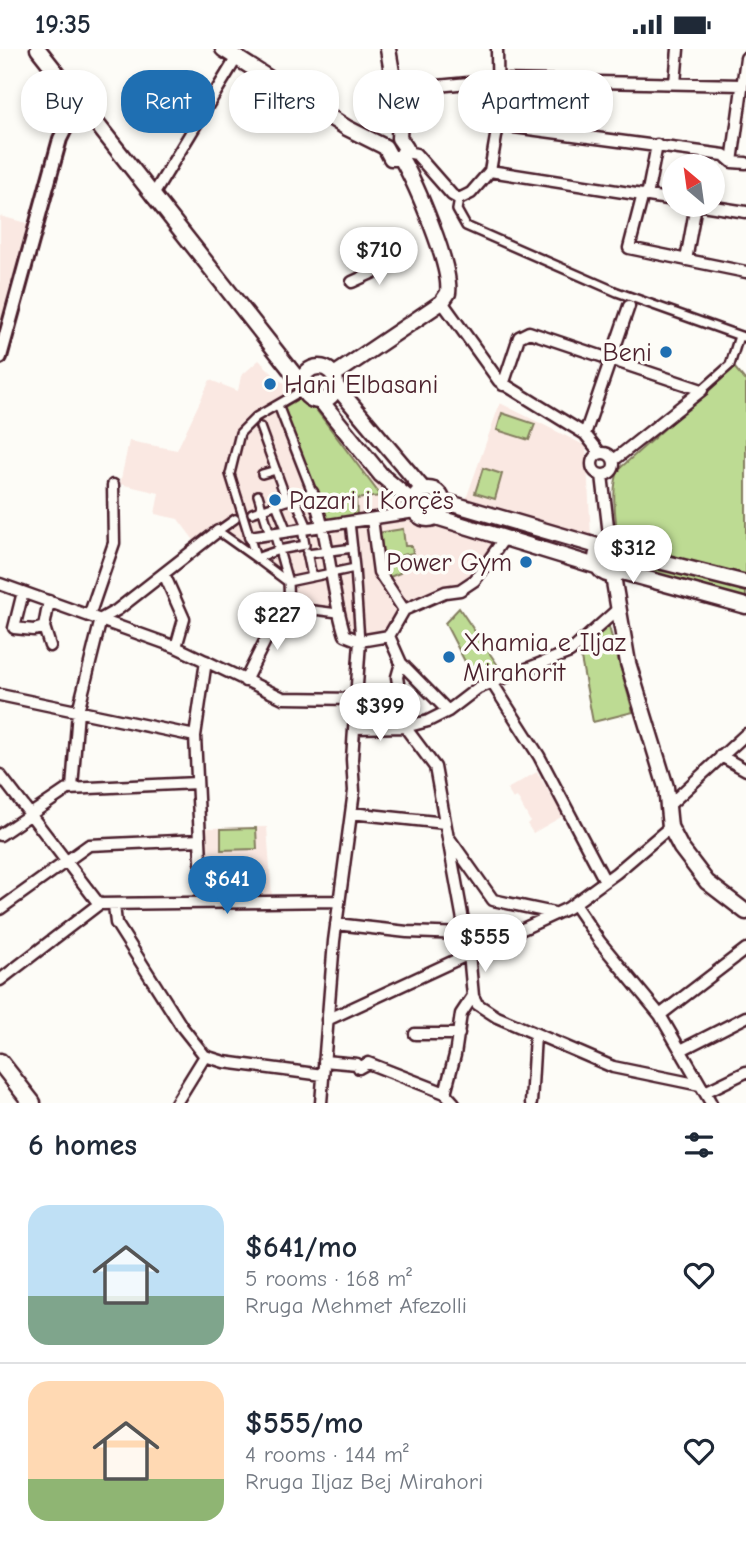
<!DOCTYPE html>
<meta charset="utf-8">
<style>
:root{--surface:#fff;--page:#f6f6f7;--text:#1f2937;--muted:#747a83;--line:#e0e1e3;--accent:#1f6fb2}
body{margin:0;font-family:"Comic Neue",sans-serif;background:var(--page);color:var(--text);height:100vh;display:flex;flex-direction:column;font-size:26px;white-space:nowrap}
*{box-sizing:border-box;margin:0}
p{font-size:23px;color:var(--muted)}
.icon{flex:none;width:38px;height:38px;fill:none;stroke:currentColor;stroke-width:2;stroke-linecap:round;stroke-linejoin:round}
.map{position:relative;height:1054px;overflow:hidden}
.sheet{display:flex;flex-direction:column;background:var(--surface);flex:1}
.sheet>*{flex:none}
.top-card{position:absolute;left:21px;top:21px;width:705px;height:63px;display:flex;gap:14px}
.needle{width:46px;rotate:331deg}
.controls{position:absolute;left:662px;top:105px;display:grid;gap:14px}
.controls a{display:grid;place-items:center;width:63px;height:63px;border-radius:50%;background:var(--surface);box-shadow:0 4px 10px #0003;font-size:35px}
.price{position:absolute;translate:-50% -60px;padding:0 16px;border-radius:24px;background:#fff;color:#222;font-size:23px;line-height:46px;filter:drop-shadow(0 2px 4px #0008)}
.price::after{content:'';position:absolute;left:50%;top:42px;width:21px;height:16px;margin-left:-10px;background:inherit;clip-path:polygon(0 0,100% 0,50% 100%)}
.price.current{background:var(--accent);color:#fff}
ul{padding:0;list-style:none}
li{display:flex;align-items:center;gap:21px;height:175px;padding:0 28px}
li+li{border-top:2px solid var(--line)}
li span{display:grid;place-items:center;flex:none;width:196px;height:140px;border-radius:21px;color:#555}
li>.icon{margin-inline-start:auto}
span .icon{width:84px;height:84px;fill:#fffc;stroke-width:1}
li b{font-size:30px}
h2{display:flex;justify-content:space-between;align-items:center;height:84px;padding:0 28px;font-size:30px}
.chip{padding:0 24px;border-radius:28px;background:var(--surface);box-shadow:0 4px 10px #0003;font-size:24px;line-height:63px}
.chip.current{background:var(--accent);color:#fff}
.status{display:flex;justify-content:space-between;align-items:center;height:49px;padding:0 35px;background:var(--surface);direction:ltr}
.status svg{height:19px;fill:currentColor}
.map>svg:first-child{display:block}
</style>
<div class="status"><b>19:35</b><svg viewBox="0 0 49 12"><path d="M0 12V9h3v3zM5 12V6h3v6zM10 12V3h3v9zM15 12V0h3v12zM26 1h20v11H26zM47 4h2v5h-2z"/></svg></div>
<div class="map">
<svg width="746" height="1054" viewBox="0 0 746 1054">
<rect width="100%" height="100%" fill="#fdfcf7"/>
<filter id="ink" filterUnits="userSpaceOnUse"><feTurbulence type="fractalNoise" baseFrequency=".0143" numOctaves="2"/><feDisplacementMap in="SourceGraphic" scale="14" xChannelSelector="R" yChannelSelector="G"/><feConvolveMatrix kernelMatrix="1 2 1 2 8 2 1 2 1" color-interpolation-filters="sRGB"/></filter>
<g filter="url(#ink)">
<path fill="#fae8e2" d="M0 167 34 176 5 279 0 278Z
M259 311 280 332 299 339 399 459 497 491 472 533 406 552 387 585 344 588 338 565 284 559 281 529 218 483 199 498 178 470 155 465 159 444 120 435 129 392 177 401 210 331 238 342 241 327Z
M500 354 586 397 591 487 466 450Z
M537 723 563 767 533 784 527 775 530 772 517 748 513 750 507 740Z
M267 778 272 848 208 849 206 779Z"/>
<path fill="#bddb93" stroke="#847d5f" stroke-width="2" d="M734 318 746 332V529L640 501 617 483C615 461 611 440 619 420Z
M305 346 381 447 356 450 357 466 327 472 283 359Z
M502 364 535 375 529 391 497 381Z
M483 419 502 425 495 450 475 444Z
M403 480 405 497H412L413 504 402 506 400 524 387 529 381 520 377 484Z
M629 506 746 536V555L625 522Z
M459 559 499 618 474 630 445 574Z
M609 578 633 663 593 673 579 599Z
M256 779 257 800 221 801V780Z"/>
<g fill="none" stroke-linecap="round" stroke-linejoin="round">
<g stroke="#4a1f2b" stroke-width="12">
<path id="pedestrian" d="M459 150 457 161 466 177 617 243 746 289
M303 341 256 368 240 384 230 425 256 509 288 533 289 558 338 564
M702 341 730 316 739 287
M260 378 287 452
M262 425 276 421
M258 446 270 485
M295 449 308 479
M276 455 287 482
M252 464 312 443 278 356
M235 470 218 482 256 509 279 501 288 533 355 519 360 592
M350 473 355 519
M274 484 279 501 305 496 302 480
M307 503 312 528
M307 505 353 499"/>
</g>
<g stroke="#4a1f2b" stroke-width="15">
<path id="minor" d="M675 34 678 0
M396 41 499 31 742 36
M498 76 724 106 732 113 746 114
M657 96 648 142 642 149 629 199 746 223
M406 103 416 105 452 146 459 150 471 144 490 122
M732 113 746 9
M490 122 674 151
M490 122 498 76 497 0
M152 148 237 8
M702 156 746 163
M686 211 696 156
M352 233 394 214
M442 253 499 332 585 385 600 404
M503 336 519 288 529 283 702 341 614 411
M585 385 629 257
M592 415a11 11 0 1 1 22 0a11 11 0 1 1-22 0Z
M602 426 610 494
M312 443C330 490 330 539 345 586L360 592 389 587 404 561 445 543 460 541 475 531 503 491
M372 470 379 523 404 561
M250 488 415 463
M164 525 184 570 176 598
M0 535 176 598 283 649 357 650
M23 543 14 579 34 581 44 578
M49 552 44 578 50 597
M89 567 114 494 113 436
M389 587 401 614 448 662
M401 614 397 628 405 678 435 718 469 904 473 947 477 955 497 968 613 1018 700 1036
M245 632 278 566 289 558
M491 632 539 707 605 832
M0 646 195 687
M354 679 405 678 428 672 448 662 478 639 570 603 618 560
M721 707 746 721
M0 726 99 855 339 852
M72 739 78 662 101 570 117 561 218 482
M667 758 746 685
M351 764 445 774
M0 786 68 740 197 734
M449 789 493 851 554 864
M203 853 195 687 206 612
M574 855 600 893 660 966 711 1054
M114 856 116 874 182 978 205 1007
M0 860 89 796 200 791
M336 875 407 883 465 885
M0 931 99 855
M660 966 746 900
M327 971 568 859 616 824 670 778
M415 985H459
M681 1001 746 968
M205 1007 224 1013 323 1026
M324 1012 357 1015 359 1019 368 1014 445 1044
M705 1043 746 1023
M176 1054 205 1007
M321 1054 334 892 354 742 352 710 360 592
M454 1054 445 1044 455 1006 461 965 473 947
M531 1054 535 986"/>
</g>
<g stroke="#4a1f2b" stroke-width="18">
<path id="tertiary" d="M0 308 60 90 66 78 84 61"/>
</g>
<g stroke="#4a1f2b" stroke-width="19">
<path id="secondary" d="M38 0 301 334
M223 0 347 79 385 98
M388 0 400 70 399 89
M385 98 391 109H401L406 99 399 89
M302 335a17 17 0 1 1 34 0a17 17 0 1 1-34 0Z
M334 326 442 253 448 244C452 217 415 133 401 109
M336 337 423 440
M321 352 381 426 413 453
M413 455a15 15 0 1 1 30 0a15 15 0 1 1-30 0Z
M443 452 601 498
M436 468 596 517
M596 510a16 16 0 1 1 32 0a16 16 0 1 1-32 0Z
M627 504 746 534
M622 523 746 557
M613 527 628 614 666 738 670 778 681 799 707 833 746 863"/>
</g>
<g stroke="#4a1f2b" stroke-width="21">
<path id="primary" d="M0 1013 32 1054"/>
</g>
<use href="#pedestrian" stroke="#fdfcf7" stroke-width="7"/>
<use href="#minor" stroke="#fdfcf7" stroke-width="10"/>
<use href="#tertiary" stroke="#fdfcf7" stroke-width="12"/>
<use href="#secondary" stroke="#fdfcf7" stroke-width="14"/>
<use href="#primary" stroke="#fdfcf7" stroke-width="16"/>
</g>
</g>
<g fill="#1f6fb2" stroke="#fdfcf7" stroke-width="2.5">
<circle cx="666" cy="303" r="7"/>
<circle cx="270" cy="335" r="7"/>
<circle cx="275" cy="451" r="7"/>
<circle cx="526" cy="513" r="7"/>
<circle cx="449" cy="608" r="7"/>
</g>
<g text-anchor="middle" stroke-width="7" stroke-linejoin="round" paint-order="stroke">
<g font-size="26" fill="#4a1f2b" stroke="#fdfcf7" text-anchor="start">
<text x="652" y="312" text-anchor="end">Beni</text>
<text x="284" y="344">Hani Elbasani</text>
<text x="289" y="460">Pazari i Korçës</text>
<text x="512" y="522" text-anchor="end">Power Gym</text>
<text x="463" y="602">Xhamia e Iljaz<tspan x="463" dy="30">Mirahorit</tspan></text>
</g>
</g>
</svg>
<div class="controls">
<a><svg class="needle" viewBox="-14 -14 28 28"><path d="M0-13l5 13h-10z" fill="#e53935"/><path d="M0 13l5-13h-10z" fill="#747a83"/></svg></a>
</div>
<b class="price" style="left:379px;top:238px">$710</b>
<b class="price" style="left:633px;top:536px">$312</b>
<b class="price" style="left:277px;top:603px">$227</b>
<b class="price" style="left:380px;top:694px">$399</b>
<b class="price current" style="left:227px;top:867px">$641</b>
<b class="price" style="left:485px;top:925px">$555</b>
<div class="top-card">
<a class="chip">Buy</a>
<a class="chip current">Rent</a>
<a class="chip">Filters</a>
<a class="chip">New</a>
<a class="chip">Apartment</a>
</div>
</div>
<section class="sheet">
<h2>6 homes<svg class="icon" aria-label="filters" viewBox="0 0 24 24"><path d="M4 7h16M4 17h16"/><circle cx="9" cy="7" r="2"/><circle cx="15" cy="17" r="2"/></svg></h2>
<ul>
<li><span style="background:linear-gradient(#bfe0f5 65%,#7fa58c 0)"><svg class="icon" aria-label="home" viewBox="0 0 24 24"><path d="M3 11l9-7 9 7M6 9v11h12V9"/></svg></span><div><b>$641/mo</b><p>5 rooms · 168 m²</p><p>Rruga Mehmet Afezolli</p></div><svg class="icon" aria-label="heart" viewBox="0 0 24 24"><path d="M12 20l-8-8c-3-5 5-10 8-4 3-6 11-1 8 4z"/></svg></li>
<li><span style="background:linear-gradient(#ffd9b3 70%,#8fb573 0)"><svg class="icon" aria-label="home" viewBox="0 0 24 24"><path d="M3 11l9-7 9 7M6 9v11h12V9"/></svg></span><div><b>$555/mo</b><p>4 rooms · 144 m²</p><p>Rruga Iljaz Bej Mirahori</p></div><svg class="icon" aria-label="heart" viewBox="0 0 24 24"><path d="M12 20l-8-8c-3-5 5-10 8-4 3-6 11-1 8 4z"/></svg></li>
</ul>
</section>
